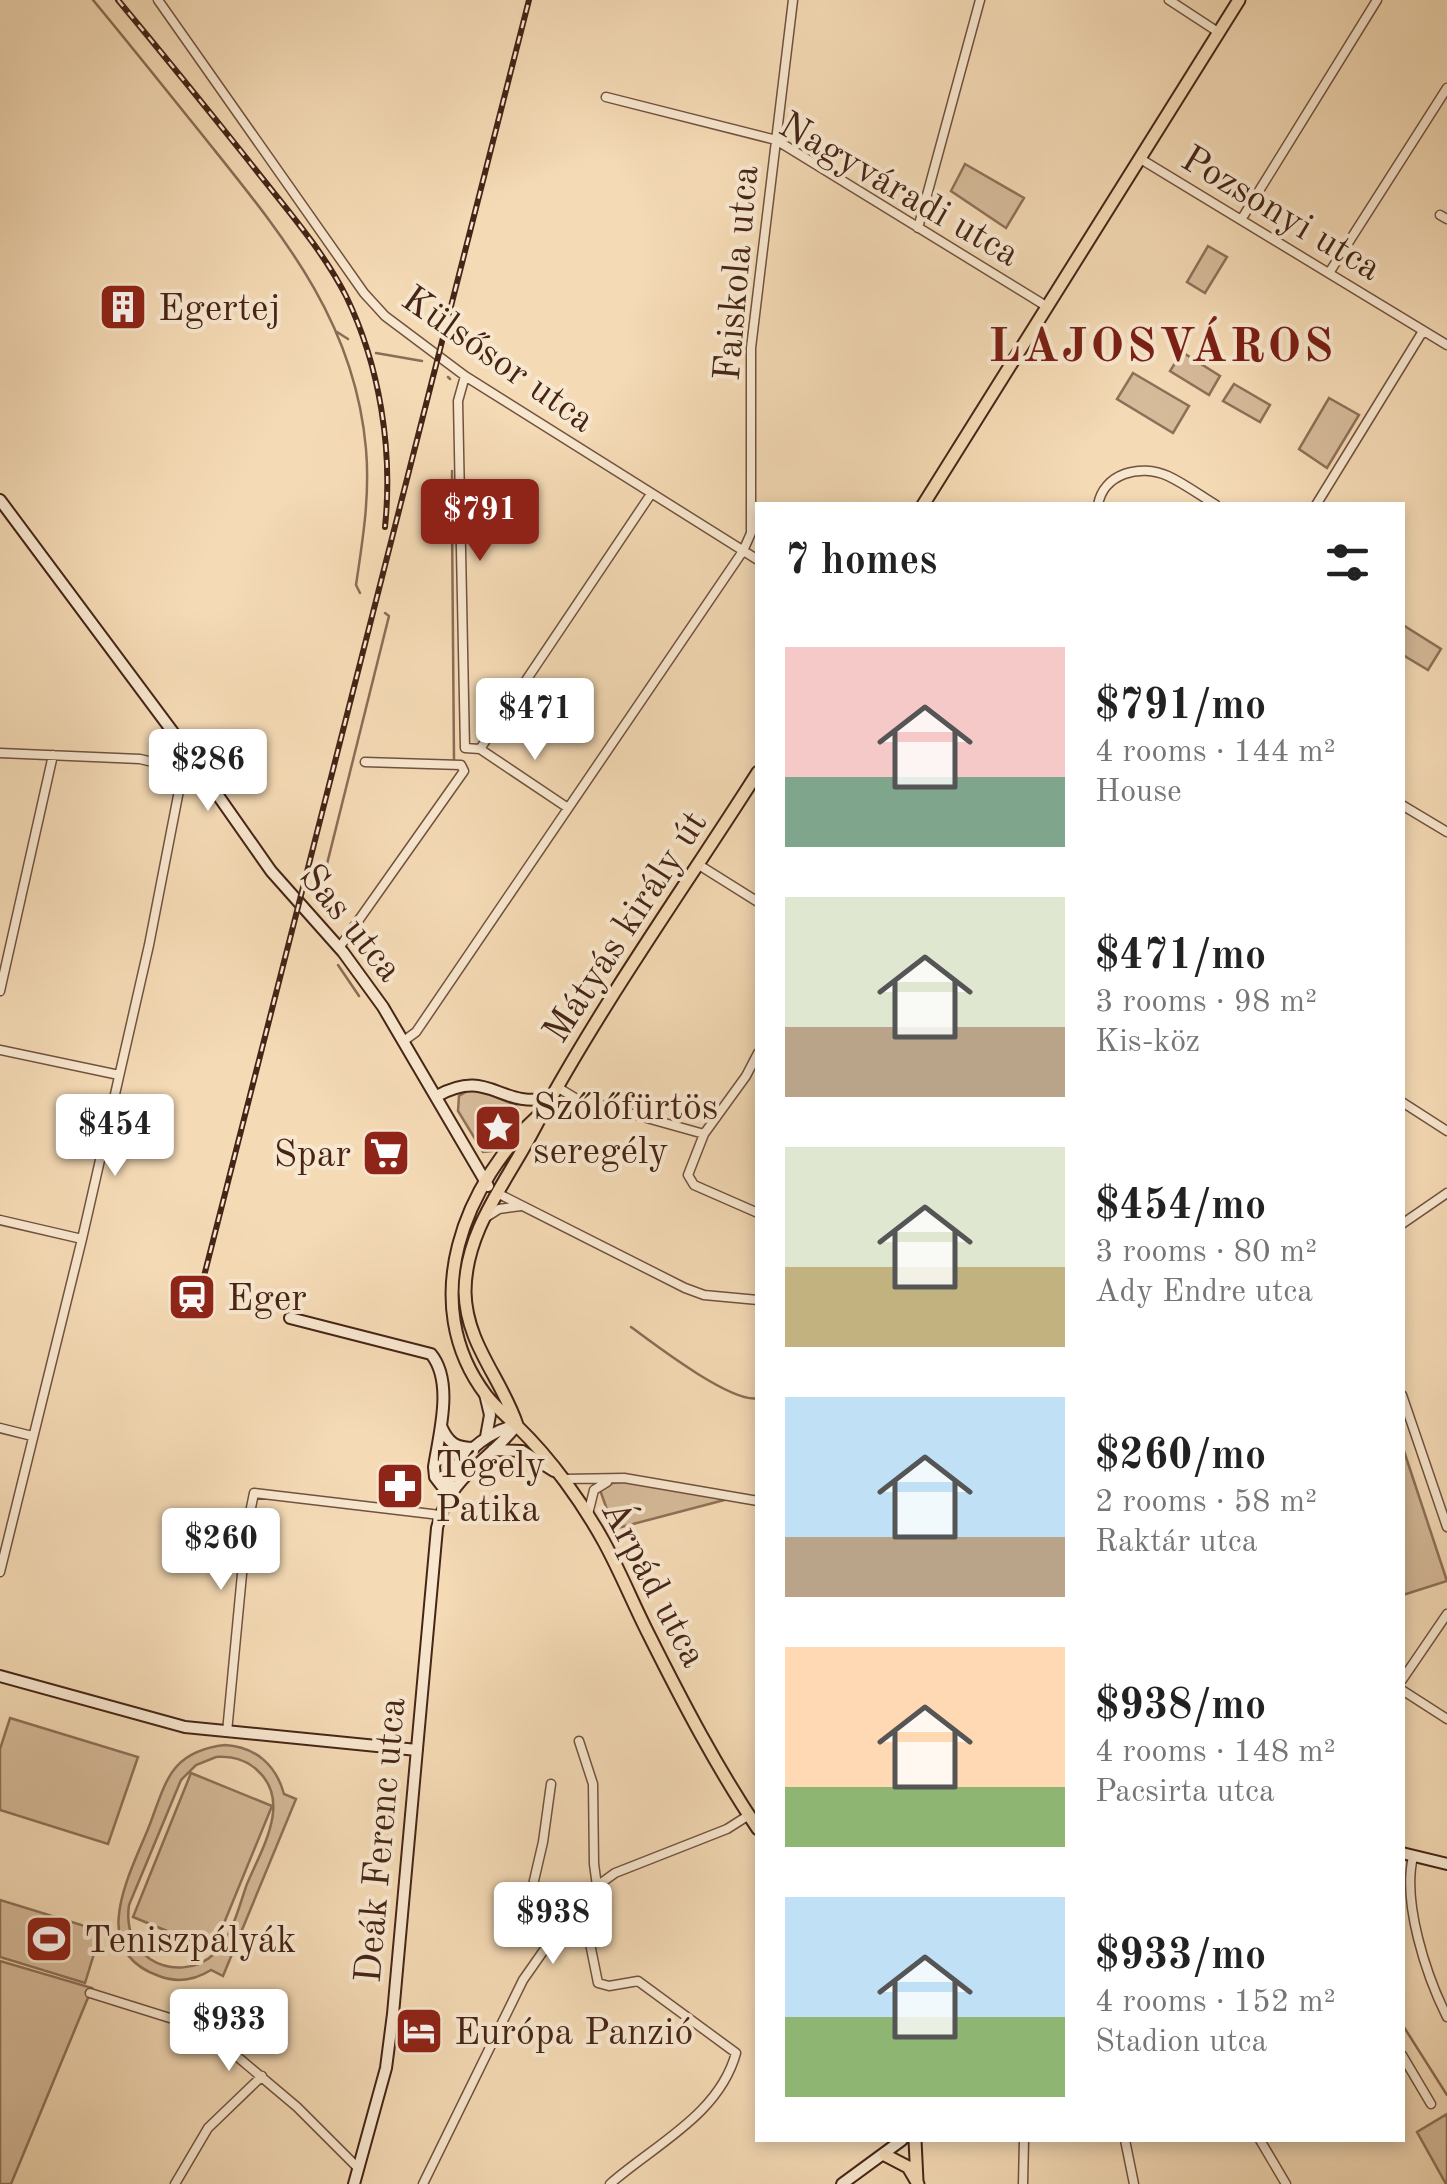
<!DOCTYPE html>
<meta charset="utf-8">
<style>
:root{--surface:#fff;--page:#f6f6f6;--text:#222;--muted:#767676;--accent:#8f2418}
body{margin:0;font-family:"Old Standard TT",serif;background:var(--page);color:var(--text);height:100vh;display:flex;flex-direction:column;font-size:38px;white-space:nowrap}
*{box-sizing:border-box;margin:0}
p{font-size:32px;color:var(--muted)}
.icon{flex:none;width:55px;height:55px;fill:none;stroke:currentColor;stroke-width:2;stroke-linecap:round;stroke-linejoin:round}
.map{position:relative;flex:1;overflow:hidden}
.drawer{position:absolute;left:755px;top:502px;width:650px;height:1640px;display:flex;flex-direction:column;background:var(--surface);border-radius:0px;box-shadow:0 5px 15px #0003}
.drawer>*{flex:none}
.price{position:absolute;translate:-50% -85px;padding:0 22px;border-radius:10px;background:#fff;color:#222;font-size:32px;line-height:65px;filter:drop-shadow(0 2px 5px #0008)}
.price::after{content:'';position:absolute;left:50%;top:60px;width:30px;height:22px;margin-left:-15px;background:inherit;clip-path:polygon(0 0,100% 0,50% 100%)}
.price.active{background:var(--accent);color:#fff}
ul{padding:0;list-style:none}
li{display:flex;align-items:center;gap:30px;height:250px;padding:0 30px}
li span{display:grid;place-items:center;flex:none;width:280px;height:200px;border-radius:0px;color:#555}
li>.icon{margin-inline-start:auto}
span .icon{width:120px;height:120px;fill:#fffc;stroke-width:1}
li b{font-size:42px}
h2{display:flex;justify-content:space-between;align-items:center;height:120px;padding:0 30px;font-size:42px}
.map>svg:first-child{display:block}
</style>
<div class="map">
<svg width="1447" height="2184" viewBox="0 0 1447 2184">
<rect width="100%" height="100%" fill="#f4dab5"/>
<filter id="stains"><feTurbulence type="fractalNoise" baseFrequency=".002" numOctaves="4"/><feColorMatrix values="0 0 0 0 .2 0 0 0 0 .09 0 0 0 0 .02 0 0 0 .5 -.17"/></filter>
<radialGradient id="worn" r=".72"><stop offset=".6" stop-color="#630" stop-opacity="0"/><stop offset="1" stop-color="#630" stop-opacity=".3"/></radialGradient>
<path fill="#d6bb9a" stroke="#8e7058" stroke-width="2.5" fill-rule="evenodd" d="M965 164 1024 198 1006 228 951 191Z
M1208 246 1227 257 1205 293 1187 282Z
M1182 352 1220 376 1209 395 1170 371Z
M1133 373 1189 406 1173 433 1117 399Z
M1234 384 1270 405 1260 422 1223 401Z
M1329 398 1359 415 1327 468 1299 449Z
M1403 625 1441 649 1428 670 1403 655Z
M474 1087 515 1105 519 1110 492 1151 483 1152 458 1111 459 1096Z
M1402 1445 1447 1581 1403 1595H1402Z
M627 1481 732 1498 614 1529 600 1490 613 1483Z
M10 1718 138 1757 108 1844 0 1810V1749Z
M225 1745C256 1747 276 1765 284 1794L296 1799 223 1976 211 1970C195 1980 177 1983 159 1976 87 1951 129 1876 148 1829 156 1810 163 1781 177 1766 190 1752 207 1747 225 1745ZM216 1757C232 1756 246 1759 258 1771 292 1802 261 1850 247 1884 239 1906 232 1938 214 1954 197 1970 170 1972 150 1959 132 1946 126 1926 129 1905L181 1780 196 1765Z
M191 1773 272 1806 213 1950 133 1917Z
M0 1900 101 1931 85 1983 0 1957Z
M0 1961 92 1988 11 2184H0Z
M1447 2114V2184H1446L1417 2132Z"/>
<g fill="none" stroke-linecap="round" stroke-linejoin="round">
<path stroke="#8b6c55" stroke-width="2.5" d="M93 0C132 47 170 95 208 142 284 237 355 322 366 449 370 496 363 538 356 585L360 593
M337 332 348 339
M376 353 422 361
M448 377 450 379
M452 471V502
M452 506V514
M452 521 454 760
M319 896 389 616 385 613
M338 965 359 996
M631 1327C654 1344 732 1404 758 1398
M1402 2024 1447 2095"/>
<g stroke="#72523e" stroke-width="11">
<path id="street" d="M158 0 364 293 385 316 465 376 758 560
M1169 0 1218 32
M606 97 776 140 1046 306
M1139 158 1447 345
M1440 215 1447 219
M1241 220 1377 0
M918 228 980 0
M1329 273 1447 88
M465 376 458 401 465 748 480 749 568 808
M1098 505C1103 474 1140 463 1168 476 1185 484 1201 496 1216 505
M1316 505 1423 331
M480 749 651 494
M0 753 140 759 161 764 182 775
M1402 805 1447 832
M699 865 758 902
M339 948 464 771 461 765 365 762
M0 991 53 755
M405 1040 416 1032 743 551 751 533V348L793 0
M0 1050 119 1075
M758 1053 746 1076 704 1134 688 1175 694 1185 758 1213
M557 1087 575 1098 704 1134
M1402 1102 1447 1131
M497 1193 685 1288 704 1295 758 1300
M488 1216 499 1209 521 1206
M0 1220 82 1239
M1402 1224 1447 1193
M1402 1395 1447 1527
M0 1428 32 1436
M564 1479 624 1478 758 1501
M588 1514 594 1490 607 1482
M0 1572 82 1239 149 945 182 775 197 765
M1402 1680 1447 1614
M1402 1690 1447 1719
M227 1732 246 1532 254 1493 440 1515
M579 1741 593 1784 594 1864 597 1886
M551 1784 543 1842 522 1932 552 1936
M1413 1857C1402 1902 1426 1975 1447 2017
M582 1904 598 1983 609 1986 638 1981 736 2053C719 2115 654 2145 610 2184
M90 1993 173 2019 233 2053 297 2107 358 2168
M1402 2055 1431 2104
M1125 2140 1134 2184
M1260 2140 1286 2184
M175 2184 208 2128 262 2076
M423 2184 523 1980 563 1923 597 1886 615 1873 727 1829 749 1815
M1023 2184 1024 2140"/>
</g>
<g stroke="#462517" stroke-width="14">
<path id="secondary" d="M0 500 184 747 271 871 343 952 383 1007 488 1186
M437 1096C490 1067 498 1109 551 1098
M290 1318 431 1354C454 1382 439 1434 434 1467L435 1477 445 1490
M485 1394 490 1415 486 1437
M441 1426C448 1443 456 1448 474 1448
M493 1450 522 1451 554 1471
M445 1492C453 1460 484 1433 516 1425
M0 1676 185 1727 417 1750
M1402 1853 1447 1864
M354 2184 386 2068 393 2014 437 1528C449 1476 487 1463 517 1425
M842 2184 902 2140"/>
</g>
<g stroke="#462517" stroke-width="15">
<path id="primary" d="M923 505 1239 0
M542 1112C464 1182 416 1303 486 1395 496 1408 507 1416 518 1427 551 1459 582 1502 604 1542 621 1573 634 1606 650 1637 683 1703 717 1768 758 1829
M517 1425C502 1379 466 1344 465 1292 465 1232 505 1184 532 1133 597 1010 683 890 758 772
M915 2140 917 2181
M885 2155 908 2167 918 2184"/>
</g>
<use href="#street" stroke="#f8e7cf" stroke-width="8"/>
<use href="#secondary" stroke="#f8e7cf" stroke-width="10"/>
<use href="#primary" stroke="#f4dab5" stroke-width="11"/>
<g stroke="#462517" stroke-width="6">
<path id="rail" d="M118 0C162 53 205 106 248 160 282 204 321 247 346 296 380 366 393 450 385 527
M202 1284 529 0"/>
</g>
<use href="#rail" stroke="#f8e7cf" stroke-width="2.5" stroke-dasharray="8" stroke-linecap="butt"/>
</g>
<defs>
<g id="building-square" transform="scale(2.5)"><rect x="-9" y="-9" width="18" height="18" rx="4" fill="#8f2418" stroke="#f8e7cf"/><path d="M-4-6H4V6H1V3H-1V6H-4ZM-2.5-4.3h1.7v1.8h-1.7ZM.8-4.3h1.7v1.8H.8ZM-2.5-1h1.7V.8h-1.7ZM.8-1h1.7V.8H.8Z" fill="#fff"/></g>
<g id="sight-square" transform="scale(2.5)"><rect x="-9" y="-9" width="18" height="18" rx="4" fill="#8f2418" stroke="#f8e7cf"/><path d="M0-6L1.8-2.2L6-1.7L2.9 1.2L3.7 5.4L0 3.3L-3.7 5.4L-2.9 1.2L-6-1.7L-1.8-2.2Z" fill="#fff"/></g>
<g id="supermarket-square" transform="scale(2.5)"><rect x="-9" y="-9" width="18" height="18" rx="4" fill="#8f2418" stroke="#f8e7cf"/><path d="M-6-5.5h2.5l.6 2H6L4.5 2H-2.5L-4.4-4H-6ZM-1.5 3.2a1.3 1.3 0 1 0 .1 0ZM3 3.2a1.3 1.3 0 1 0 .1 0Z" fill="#fff"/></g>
<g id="station-square" transform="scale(2.5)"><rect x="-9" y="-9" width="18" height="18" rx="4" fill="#8f2418" stroke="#f8e7cf"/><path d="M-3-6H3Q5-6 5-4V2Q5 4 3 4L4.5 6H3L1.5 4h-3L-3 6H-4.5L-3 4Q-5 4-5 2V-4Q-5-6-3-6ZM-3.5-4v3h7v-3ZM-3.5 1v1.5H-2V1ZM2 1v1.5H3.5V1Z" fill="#fff"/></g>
<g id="pharmacy-square" transform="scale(2.5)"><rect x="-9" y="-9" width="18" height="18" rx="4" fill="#8f2418" stroke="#f8e7cf"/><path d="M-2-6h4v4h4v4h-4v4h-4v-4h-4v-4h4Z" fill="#fff"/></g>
<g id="stadium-square" transform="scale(2.5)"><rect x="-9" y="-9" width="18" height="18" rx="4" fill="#8f2418" stroke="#f8e7cf"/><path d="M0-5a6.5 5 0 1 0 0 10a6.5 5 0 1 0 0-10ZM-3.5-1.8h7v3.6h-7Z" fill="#fff"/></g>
<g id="hotel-square" transform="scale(2.5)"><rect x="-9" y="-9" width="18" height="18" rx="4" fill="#8f2418" stroke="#f8e7cf"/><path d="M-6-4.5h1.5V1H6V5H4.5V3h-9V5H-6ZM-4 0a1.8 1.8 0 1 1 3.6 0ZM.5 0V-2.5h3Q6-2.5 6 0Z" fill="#fff"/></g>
</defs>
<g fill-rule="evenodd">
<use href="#building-square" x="123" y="307"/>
<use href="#sight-square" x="498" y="1128"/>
<use href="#supermarket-square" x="386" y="1153"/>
<use href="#station-square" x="192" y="1297"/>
<use href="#pharmacy-square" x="400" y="1486"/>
<use href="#stadium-square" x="49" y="1939"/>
<use href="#hotel-square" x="419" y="2031"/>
</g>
<g text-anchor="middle" stroke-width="8" stroke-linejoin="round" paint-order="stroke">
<g font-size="38" fill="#462517" stroke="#f8e7cf">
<text transform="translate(900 188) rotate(30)" y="13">Nagyváradi utca</text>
<text transform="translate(1282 212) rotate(31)" y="13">Pozsonyi utca</text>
<text transform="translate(735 273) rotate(-85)" y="13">Faiskola utca</text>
<text transform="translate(499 358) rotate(35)" y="13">Külsősor utca</text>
<text transform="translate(352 922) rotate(51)" y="13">Sas utca</text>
<text transform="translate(624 926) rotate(-57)" y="13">Mátyás király út</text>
<text transform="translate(655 1583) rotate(62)" y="13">Árpád utca</text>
<text transform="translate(379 1840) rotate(-85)" y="13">Deák Ferenc utca</text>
</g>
<g font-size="38" fill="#462517" stroke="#f8e7cf" text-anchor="start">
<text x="158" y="320">Egertej</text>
<text x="533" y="1119">Szőlőfürtös<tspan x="533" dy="44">seregély</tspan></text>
<text x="351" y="1166" text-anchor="end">Spar</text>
<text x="227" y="1310">Eger</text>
<text x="435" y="1477">Tégely<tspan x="435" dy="44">Patika</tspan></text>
<text x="84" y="1952">Teniszpályák</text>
<text x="454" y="2044">Európa Panzió</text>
</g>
<g font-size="48" font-weight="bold" letter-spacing="2.5" fill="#7a1f14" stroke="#f8e7cf">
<text x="1162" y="361">LAJOSVÁROS</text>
</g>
</g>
<rect width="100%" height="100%" filter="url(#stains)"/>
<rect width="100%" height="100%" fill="url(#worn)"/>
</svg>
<b class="price active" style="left:480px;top:564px">$791</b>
<b class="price" style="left:535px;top:763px">$471</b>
<b class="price" style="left:208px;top:814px">$286</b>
<b class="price" style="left:115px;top:1179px">$454</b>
<b class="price" style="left:221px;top:1593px">$260</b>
<b class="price" style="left:553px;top:1967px">$938</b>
<b class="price" style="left:229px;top:2074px">$933</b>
<section class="drawer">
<h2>7 homes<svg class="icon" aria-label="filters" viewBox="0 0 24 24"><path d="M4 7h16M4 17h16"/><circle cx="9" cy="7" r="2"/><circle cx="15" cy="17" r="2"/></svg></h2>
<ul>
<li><span style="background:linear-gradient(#f6c9c9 65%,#7fa58c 0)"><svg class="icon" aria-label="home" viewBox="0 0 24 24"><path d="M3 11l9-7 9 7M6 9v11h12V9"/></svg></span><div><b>$791/mo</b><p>4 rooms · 144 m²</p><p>House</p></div></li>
<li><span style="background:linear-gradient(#dfe7d0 65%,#b9a48a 0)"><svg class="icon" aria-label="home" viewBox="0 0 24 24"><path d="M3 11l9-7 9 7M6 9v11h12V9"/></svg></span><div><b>$471/mo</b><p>3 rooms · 98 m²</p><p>Kis-köz</p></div></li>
<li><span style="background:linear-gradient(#dfe7d0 60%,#c2b280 0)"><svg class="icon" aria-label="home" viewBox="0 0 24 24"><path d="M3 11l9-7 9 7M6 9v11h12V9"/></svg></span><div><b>$454/mo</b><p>3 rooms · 80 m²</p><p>Ady Endre utca</p></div></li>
<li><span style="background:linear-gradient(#bfe0f5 70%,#b9a48a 0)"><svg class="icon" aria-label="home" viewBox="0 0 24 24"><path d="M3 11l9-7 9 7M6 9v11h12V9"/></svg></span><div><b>$260/mo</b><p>2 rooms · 58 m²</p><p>Raktár utca</p></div></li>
<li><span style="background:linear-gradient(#ffd9b3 70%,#8fb573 0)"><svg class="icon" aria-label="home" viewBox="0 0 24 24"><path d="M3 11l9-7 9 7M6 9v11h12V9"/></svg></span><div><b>$938/mo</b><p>4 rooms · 148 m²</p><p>Pacsirta utca</p></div></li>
<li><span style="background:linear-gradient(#bfe0f5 60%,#8fb573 0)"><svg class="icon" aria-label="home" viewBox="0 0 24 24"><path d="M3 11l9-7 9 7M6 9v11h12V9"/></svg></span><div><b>$933/mo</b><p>4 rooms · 152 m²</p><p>Stadion utca</p></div></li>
</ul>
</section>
</div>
